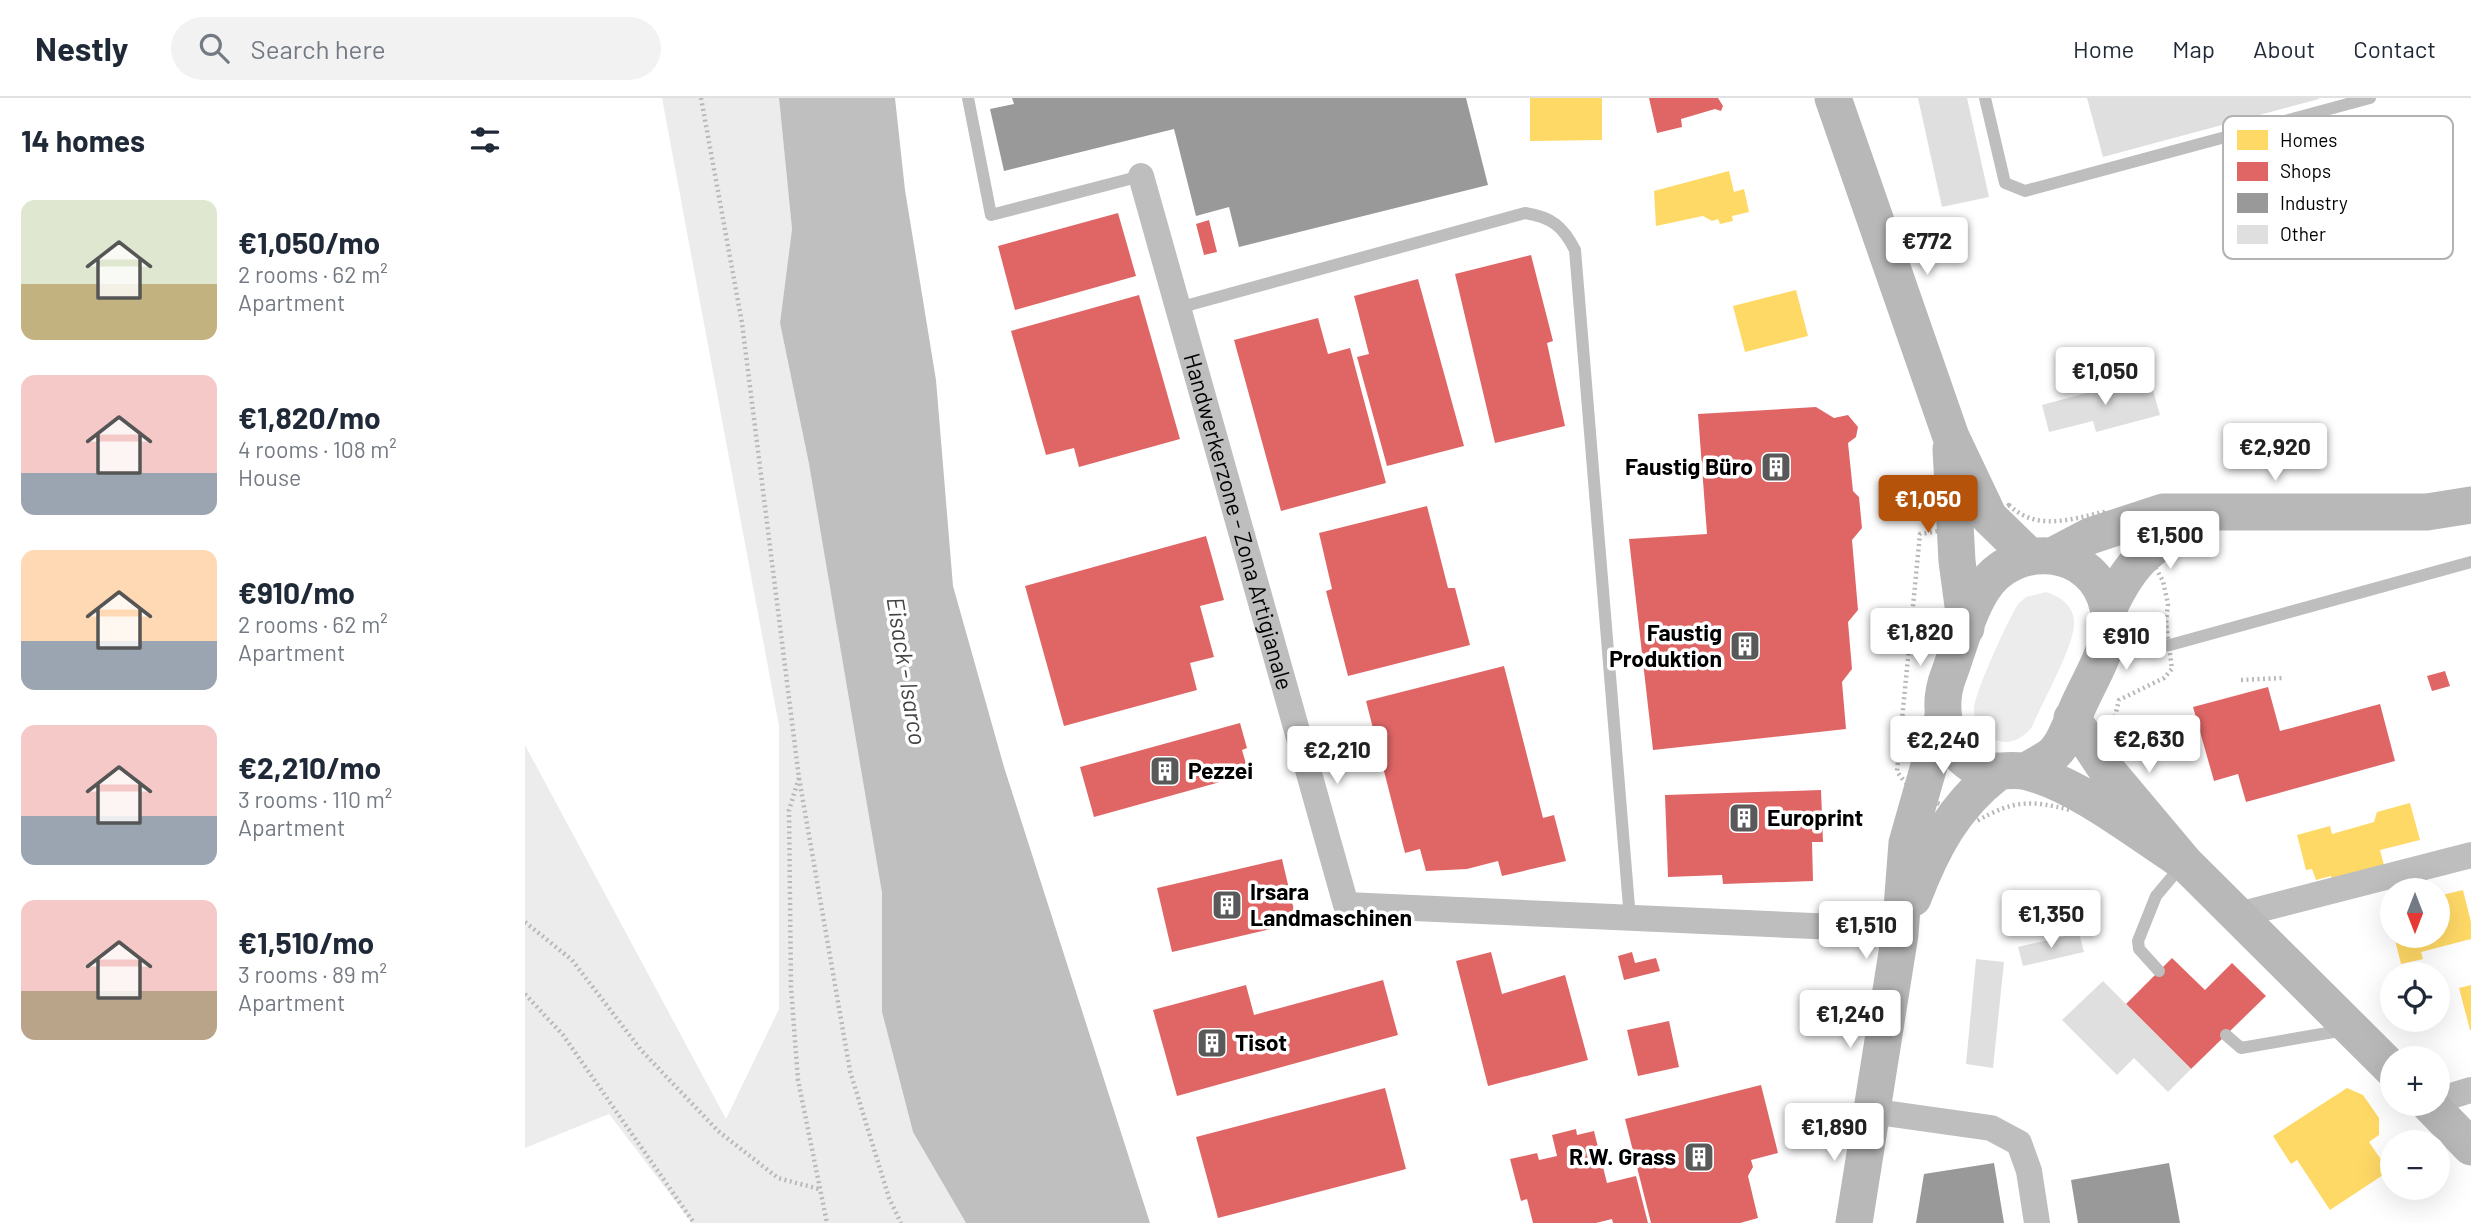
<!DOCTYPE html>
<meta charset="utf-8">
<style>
:root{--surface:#fff;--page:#f2f2f3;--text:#1f2937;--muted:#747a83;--line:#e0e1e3;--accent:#b45309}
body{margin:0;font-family:Barlow,sans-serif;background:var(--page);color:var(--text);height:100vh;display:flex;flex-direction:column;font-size:26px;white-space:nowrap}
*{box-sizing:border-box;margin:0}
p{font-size:23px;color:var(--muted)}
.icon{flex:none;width:38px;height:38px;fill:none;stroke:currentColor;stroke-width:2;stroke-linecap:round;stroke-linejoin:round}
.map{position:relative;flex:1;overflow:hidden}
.details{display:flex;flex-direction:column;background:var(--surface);width:525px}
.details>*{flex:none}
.needle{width:46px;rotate:180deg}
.tools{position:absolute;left:1855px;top:780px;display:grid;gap:14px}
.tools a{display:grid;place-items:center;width:70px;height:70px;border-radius:50%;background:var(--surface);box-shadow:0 7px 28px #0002;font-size:35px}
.price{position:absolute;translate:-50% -60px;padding:0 16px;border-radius:7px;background:#fff;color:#222;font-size:23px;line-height:46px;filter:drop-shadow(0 2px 4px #0008)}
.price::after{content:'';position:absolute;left:50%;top:42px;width:21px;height:16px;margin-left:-10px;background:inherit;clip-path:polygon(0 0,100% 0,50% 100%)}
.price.current{background:var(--accent);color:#fff}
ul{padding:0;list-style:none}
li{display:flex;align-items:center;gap:21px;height:175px;padding:0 21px}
li span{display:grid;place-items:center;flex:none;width:196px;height:140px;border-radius:14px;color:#555}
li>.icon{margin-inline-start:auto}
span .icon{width:84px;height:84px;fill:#fffc;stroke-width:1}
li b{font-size:30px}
h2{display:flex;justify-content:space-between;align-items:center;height:84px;padding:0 21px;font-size:30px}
header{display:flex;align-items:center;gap:42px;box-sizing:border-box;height:98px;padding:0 35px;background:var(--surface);border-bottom:2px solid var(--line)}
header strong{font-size:33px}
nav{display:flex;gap:38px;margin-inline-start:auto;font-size:24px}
.search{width:490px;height:63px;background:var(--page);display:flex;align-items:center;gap:18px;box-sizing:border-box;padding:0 24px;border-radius:38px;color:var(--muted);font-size:26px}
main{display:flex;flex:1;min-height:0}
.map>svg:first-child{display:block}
</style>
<header>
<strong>Nestly</strong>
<div class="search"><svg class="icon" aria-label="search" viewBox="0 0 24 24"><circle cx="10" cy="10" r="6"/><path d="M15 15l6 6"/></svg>Search here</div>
<nav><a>Home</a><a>Map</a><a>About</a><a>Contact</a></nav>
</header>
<main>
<section class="details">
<h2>14 homes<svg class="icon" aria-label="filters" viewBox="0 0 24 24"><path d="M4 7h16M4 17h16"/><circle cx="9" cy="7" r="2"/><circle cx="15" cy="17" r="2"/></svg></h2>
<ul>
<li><span style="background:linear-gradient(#dfe7d0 60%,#c2b280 0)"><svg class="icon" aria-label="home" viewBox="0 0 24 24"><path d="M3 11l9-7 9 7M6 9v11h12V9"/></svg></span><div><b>€1,050/mo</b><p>2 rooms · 62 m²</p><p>Apartment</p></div></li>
<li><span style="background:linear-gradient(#f6c9c9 70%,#9aa5b1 0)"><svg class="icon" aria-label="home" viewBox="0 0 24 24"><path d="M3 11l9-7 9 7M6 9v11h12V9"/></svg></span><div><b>€1,820/mo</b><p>4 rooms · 108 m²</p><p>House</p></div></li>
<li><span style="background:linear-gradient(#ffd9b3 65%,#9aa5b1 0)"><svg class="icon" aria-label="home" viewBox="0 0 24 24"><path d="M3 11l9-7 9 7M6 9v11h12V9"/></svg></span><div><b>€910/mo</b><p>2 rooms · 62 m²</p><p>Apartment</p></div></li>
<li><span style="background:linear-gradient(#f6c9c9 65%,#9aa5b1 0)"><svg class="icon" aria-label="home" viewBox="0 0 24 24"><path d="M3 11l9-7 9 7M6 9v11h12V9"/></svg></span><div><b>€2,210/mo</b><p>3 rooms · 110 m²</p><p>Apartment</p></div></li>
<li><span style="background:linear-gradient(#f6c9c9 65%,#b9a48a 0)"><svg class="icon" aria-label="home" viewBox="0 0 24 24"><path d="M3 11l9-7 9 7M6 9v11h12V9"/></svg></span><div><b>€1,510/mo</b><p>3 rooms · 89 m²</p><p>Apartment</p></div></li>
</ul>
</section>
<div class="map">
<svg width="1946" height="1125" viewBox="0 0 1946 1125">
<rect width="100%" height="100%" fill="#fff"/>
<path fill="#ececec" d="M137 0H254L267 131 255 225 284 366 357 795V914L388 1034 441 1125H167L84 1016 0 1050V647L201 1021 254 911V628Z
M1521 494C1536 499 1548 507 1549 523 1552 543 1516 607 1507 629 1499 639 1487 647 1474 643 1460 639 1449 627 1449 611 1450 594 1483 522 1493 506L1501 499Z"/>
<path fill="#bfbfbf" d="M254 0H370L380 92 411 282 428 488 479 669 625 1125H441L388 1034 357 914V795L284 366 255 225 267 131Z"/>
<path fill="#ffd966" d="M1005 0H1077V42L1005 43Z
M1204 73 1209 94 1219 91 1224 114 1207 118 1208 123 1195 126 1193 121 1187 123 1178 118 1131 128 1129 93Z
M1271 192 1283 238 1220 254 1208 208Z
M1885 705 1895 742 1855 752 1860 771 1808 785 1806 778 1791 782 1787 771 1781 772 1772 737 1805 728 1807 736 1849 724 1852 714Z
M1938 792 1946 824V841L1896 854 1898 861 1876 866 1869 838H1913V798Z
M1946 887V932H1945L1934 890Z
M1822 990 1838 997 1854 1020V1037L1844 1044 1864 1073 1805 1112 1772 1062 1766 1066 1748 1038Z"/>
<path fill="#e06666" d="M1124 0H1193L1198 8 1196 13 1190 11 1156 21 1157 29 1132 35Z
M593 115 611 178 490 212 473 148Z
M684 122 692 154 679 157 671 126Z
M1006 157 1028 243 1022 245 1040 328 970 345 930 176Z
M893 181 939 348 862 368 832 259 844 256 829 198Z
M614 197 655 341 554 369 549 350 521 357 486 233Z
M793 220 803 256 825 250 861 385 756 413 709 242Z
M1291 309 1309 320 1323 317 1333 329 1331 339 1323 345 1328 393 1334 399 1337 430 1327 442 1333 512 1323 524 1327 571 1317 584 1321 631 1128 652 1104 441 1182 436 1173 316Z
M902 408 923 490H930L945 547 823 578 801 493 807 491 794 435Z
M681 438 699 502 675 508 689 559 665 565 672 592 539 628 500 488Z
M979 568 1018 720 1029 717 1041 763 977 778 973 763 942 771 901 773 895 751 880 755 841 603Z
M1920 573 1925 588 1907 593 1902 578Z
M1743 589 1755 633 1855 606 1870 663 1721 704 1713 676 1689 683 1668 609Z
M715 625 722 650 717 652 724 676 569 719 555 669Z
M1296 692 1298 744H1287L1288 783 1198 786 1197 777 1143 779 1140 697Z
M757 761 772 825 647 854 632 790Z
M966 854 977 896 1040 877 1063 962 963 988 931 863Z
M1107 854 1110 865 1131 860 1135 873 1099 882 1093 858Z
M1647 860 1680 892 1707 865 1741 898 1666 971 1601 906Z
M858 882 873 937 652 998 628 912 721 887 729 917Z
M1144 923 1154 969 1113 978 1102 932Z
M1236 987 1253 1055 1226 1062 1228 1069 1223 1078 1233 1120 1215 1125H1126L1100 1021Z
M860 990 881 1071 693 1120 671 1039Z
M1051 1031 1052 1037 1069 1033 1082 1085 1111 1078 1123 1125H1088L1087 1121 1071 1125H1008L1002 1101 996 1103 985 1061 1012 1055 1014 1062 1032 1058 1027 1037Z"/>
<path fill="#999" d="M487 0H941L963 87 714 149 704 109 671 118 649 31 479 73 465 11 489 6Z
M1469 1065 1479 1125H1391L1399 1076Z
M1644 1065 1655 1125H1553L1546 1082Z"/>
<path fill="#dfdfdf" d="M1393 0H1442L1464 99 1417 109Z
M1562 0H1794V1L1578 59Z
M1624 278 1635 317 1571 334 1568 323 1524 334 1517 307Z
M1554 835 1559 854 1498 868 1493 849Z
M1451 861 1479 864 1468 970 1441 966Z
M1578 883 1666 971 1643 994 1609 960 1592 977 1537 922Z"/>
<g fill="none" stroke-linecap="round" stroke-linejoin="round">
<path stroke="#b9b9b9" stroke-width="4.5" stroke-dasharray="2 3.5" stroke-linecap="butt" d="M176 0 217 225 274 680 325 973 364 1100 376 1125
M1484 407C1511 433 1544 422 1578 414L1630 469 1638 483 1643 506 1641 525 1647 571 1639 580 1594 602 1590 618 1608 645 1545 712C1506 702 1488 702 1452 723 1428 710 1386 699 1372 673L1395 436C1428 431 1456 425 1484 407Z
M1716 582 1757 580
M274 680 264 712 266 889 273 982 302 1125
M0 824 47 862 116 952 193 1033 253 1080 294 1091
M0 896 38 937 169 1125"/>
<path stroke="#bebebe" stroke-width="12" d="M443 0 466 117 616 78
M1460 0 1480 85 1500 93 1845 0
M653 210 1000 115C1026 119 1038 128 1050 152L1105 821
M1584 547 1603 552 1645 547 1946 464
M1634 873 1614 851 1613 843 1631 798 1657 767
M1701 937 1716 950 1820 932"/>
<g stroke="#bebebe" stroke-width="26">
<path id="s1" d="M616 78 821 807 1311 829 1375 836"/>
<path d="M1713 817 1946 757"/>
<path d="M1913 1002 1946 992"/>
<path d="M1345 1013 1466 1030 1494 1045 1504 1073 1512 1125"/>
</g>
<path stroke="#b8b8b8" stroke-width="37" d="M1308 0 1426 339 1464 419 1504 458
M1426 351 1432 463 1441 530
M1527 458 1565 438 1638 414H1902L1946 407
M1584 510C1611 452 1631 447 1684 416
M1547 620 1581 671 1659 764 1867 971
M1501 673C1510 667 1525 661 1532 652 1543 639 1549 615 1557 600 1570 572 1590 542 1583 510 1571 448 1489 440 1457 492 1442 516 1434 549 1424 576 1412 606 1417 646 1446 666 1465 679 1484 669 1503 674 1554 687 1614 735 1659 764
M1388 800C1407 750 1429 708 1472 675
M1904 1006 1946 1049
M1329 1125 1375 836 1382 745 1417 622"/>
</g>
<defs>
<g id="building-square" transform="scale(1.575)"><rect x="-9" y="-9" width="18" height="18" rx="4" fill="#595959" stroke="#fff"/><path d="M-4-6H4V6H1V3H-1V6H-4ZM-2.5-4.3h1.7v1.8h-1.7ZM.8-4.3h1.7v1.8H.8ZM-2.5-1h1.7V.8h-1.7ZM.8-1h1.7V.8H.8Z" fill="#fff"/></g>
</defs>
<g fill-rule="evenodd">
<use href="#building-square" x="1251" y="369"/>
<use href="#building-square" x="1220" y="548"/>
<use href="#building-square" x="640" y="673"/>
<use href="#building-square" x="1219" y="720"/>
<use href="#building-square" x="702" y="807"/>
<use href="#building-square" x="687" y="945"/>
<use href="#building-square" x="1174" y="1059"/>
</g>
<g text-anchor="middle" stroke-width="7" stroke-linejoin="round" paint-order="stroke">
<g font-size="23" font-weight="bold" fill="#000" stroke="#fff" text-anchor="start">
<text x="1228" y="377" text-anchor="end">Faustig Büro</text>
<text x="1197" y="543" text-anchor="end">Faustig<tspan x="1197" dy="26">Produktion</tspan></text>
<text x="663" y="681">Pezzei</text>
<text x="1242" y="728">Europrint</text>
<text x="725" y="802">Irsara<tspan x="725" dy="26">Landmaschinen</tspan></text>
<text x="710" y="953">Tisot</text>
<text x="1151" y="1067" text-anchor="end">R.W. Grass</text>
</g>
<g font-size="23" fill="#000" stroke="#fff">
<text dy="8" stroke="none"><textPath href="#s1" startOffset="359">Handwerkerzone - Zona Artigianale</textPath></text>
</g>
<g font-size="24" font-style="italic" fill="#444" stroke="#fff">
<text transform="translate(381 573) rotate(81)" y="8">Eisack - Isarco</text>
</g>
</g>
<rect x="1698" y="18" width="230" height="143" rx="10" fill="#fff" stroke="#b2b2b2" stroke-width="2"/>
<rect x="1712" y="32" width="31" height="20" fill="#ffd966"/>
<rect x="1712" y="64" width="31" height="19" fill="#e06666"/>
<rect x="1712" y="95" width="31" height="20" fill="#999"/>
<rect x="1712" y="127" width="31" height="19" fill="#dfdfdf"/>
<g font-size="19" fill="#000">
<text x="1755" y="49">Homes</text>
<text x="1755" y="80">Shops</text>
<text x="1755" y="112">Industry</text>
<text x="1755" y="143">Other</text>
</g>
</svg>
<div class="tools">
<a><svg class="needle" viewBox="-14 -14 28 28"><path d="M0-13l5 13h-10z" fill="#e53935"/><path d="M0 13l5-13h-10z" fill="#747a83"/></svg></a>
<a><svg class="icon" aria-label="locate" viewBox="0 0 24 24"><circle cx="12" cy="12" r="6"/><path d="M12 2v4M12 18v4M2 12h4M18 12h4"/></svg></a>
<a>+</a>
<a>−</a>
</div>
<b class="price" style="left:1402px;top:179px">€772</b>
<b class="price" style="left:1580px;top:309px">€1,050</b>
<b class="price" style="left:1750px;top:385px">€2,920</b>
<b class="price current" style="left:1403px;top:437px">€1,050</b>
<b class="price" style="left:1645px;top:473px">€1,500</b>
<b class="price" style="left:1395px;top:570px">€1,820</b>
<b class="price" style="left:1601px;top:574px">€910</b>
<b class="price" style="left:1624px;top:677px">€2,630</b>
<b class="price" style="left:1418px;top:678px">€2,240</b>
<b class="price" style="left:812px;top:688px">€2,210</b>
<b class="price" style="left:1526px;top:852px">€1,350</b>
<b class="price" style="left:1341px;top:863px">€1,510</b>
<b class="price" style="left:1325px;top:952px">€1,240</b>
<b class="price" style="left:1309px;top:1065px">€1,890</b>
</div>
</main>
